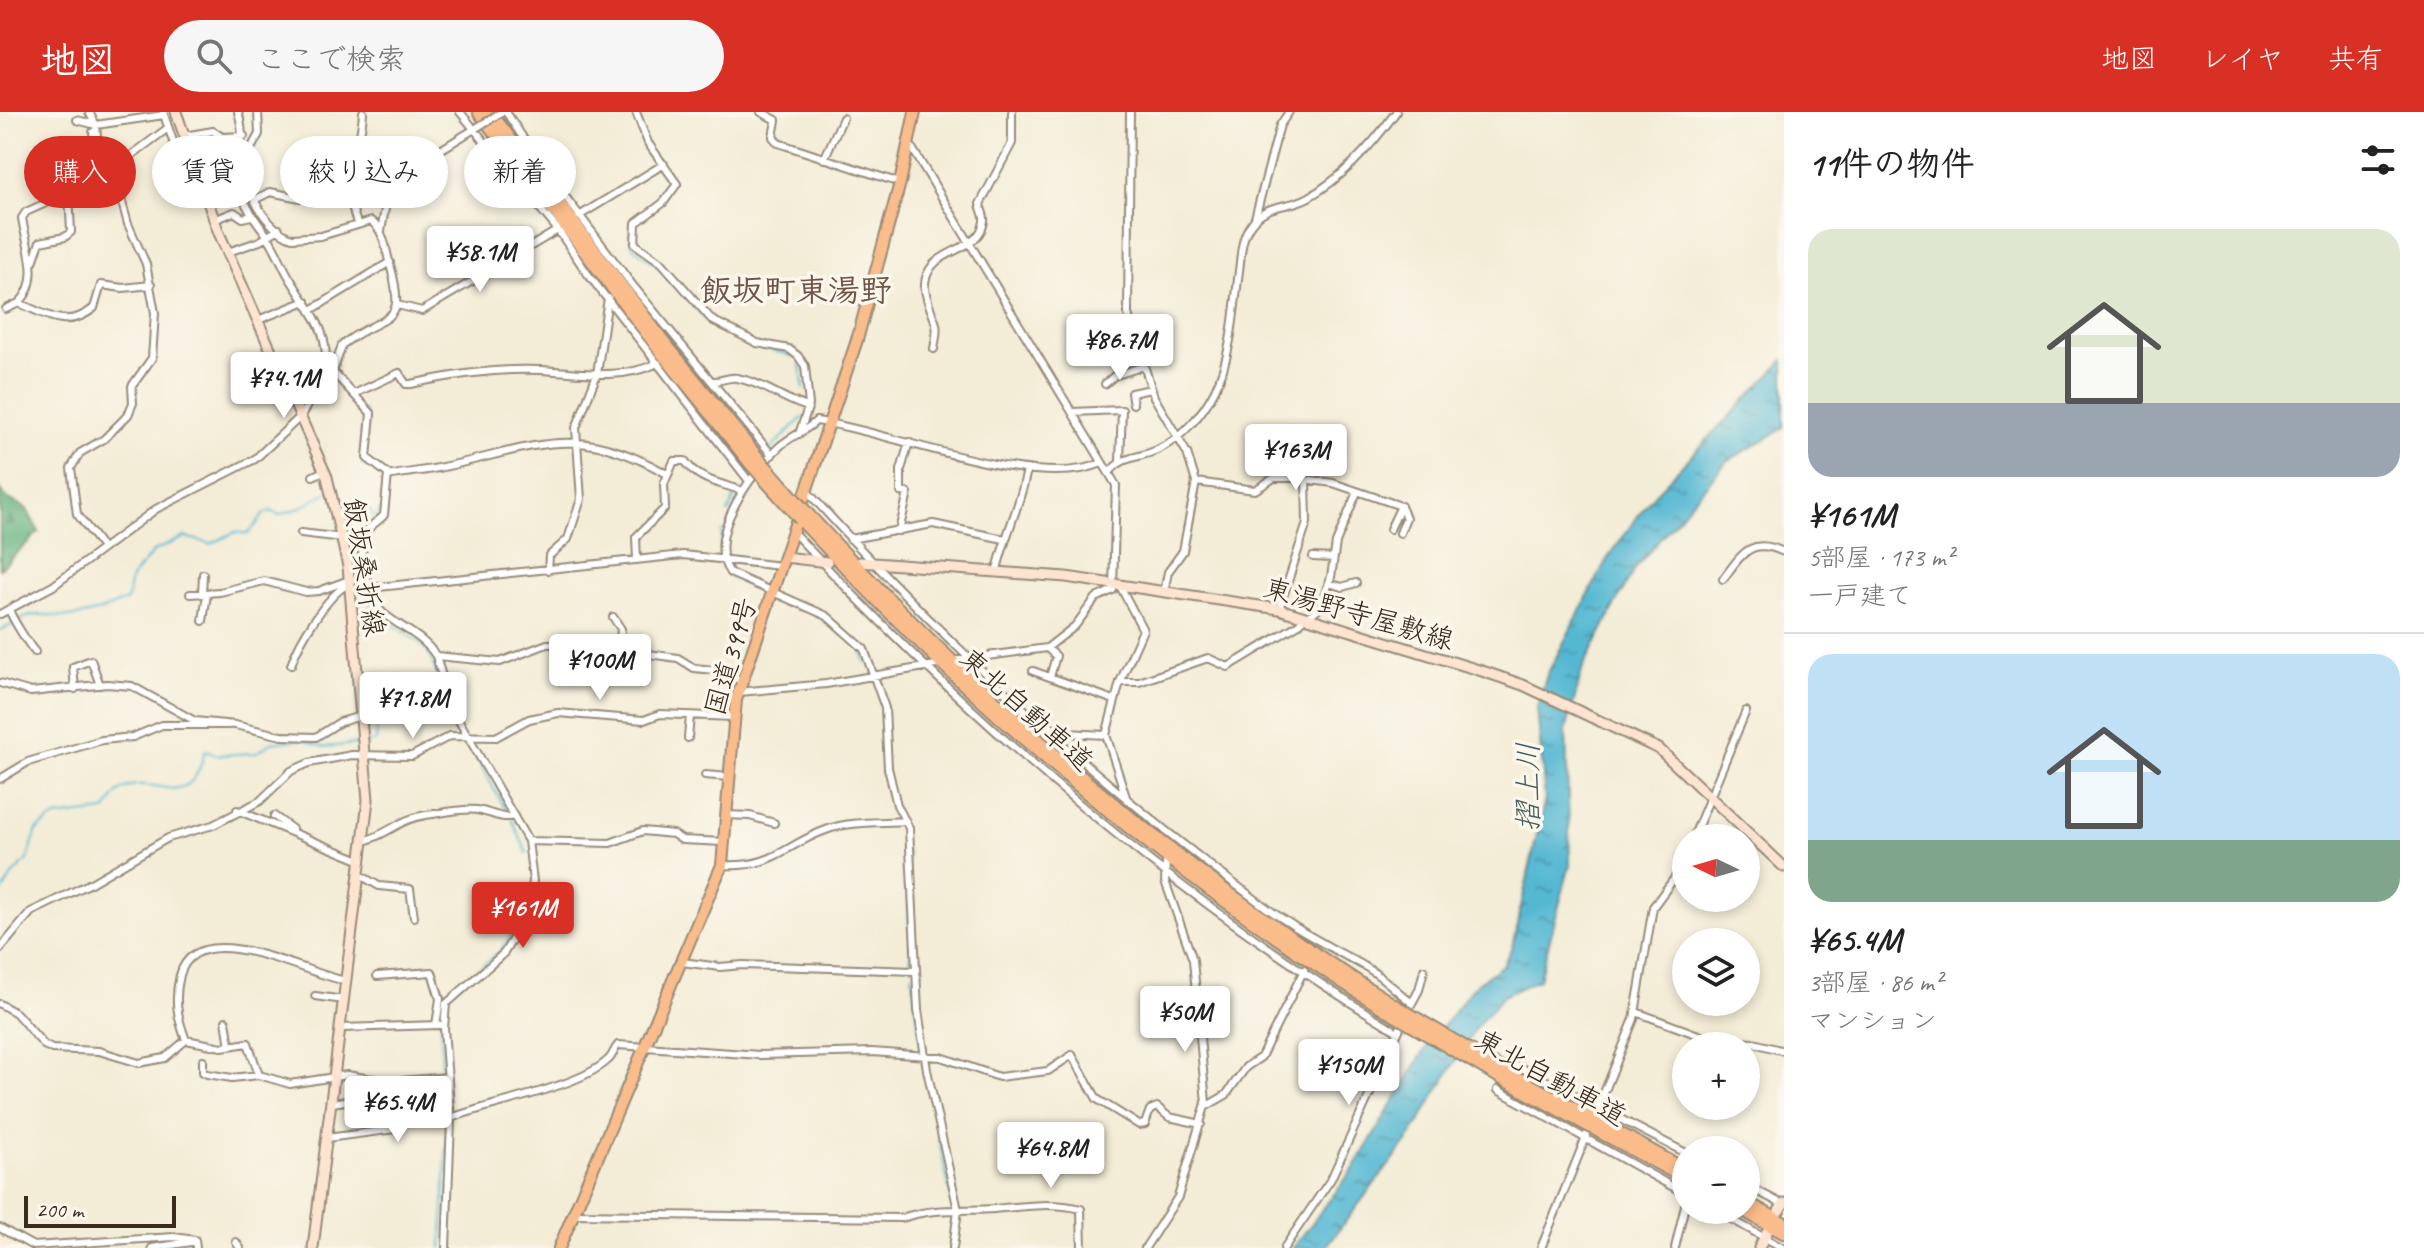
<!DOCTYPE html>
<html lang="ja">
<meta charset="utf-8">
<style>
:root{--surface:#fff;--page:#f6f6f6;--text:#222;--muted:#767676;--line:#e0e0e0;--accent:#d93025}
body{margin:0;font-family:Caveat,"Klee One",sans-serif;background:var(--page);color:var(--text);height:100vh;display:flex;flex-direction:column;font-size:30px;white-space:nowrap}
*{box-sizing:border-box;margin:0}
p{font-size:26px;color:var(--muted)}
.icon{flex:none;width:44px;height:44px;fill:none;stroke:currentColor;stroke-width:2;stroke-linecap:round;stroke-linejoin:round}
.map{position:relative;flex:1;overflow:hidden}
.drawer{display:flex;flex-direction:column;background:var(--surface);width:640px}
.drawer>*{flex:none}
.top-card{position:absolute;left:24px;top:24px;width:760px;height:72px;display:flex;gap:16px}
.needle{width:52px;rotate:275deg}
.buttons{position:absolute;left:1672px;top:712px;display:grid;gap:16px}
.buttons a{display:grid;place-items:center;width:88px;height:88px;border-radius:50%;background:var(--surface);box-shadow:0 4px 12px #0003;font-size:40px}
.scale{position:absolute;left:24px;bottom:20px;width:152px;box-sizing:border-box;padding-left:8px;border:4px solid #3b2a1e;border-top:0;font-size:22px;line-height:28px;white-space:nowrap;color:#3b2a1e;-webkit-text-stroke:6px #fbf7ec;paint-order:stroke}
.price{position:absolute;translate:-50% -68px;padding:0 18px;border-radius:8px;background:#fff;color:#222;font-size:26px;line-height:52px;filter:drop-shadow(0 2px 4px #0008)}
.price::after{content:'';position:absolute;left:50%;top:48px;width:24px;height:18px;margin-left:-12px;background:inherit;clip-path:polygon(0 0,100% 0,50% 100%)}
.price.current{background:var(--accent);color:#fff}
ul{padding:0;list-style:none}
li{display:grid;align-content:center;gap:16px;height:424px;padding:0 24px}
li+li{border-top:2px solid var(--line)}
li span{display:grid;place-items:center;height:248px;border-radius:24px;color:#555}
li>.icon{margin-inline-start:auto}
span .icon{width:144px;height:144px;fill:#fffc;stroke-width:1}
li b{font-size:34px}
h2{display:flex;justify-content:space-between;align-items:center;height:96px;padding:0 24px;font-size:34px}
.chip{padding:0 28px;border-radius:36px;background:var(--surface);box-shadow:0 4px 12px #0003;font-size:28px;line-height:72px}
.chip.current{background:var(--accent);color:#fff}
header{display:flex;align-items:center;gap:48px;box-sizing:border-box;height:112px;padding:0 40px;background:var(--accent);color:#fff}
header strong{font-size:38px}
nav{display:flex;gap:44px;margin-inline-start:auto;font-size:28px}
.search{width:560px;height:72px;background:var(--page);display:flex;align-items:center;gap:20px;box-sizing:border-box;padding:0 28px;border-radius:44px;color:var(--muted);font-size:30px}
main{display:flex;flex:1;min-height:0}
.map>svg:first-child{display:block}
</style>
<header>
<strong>地図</strong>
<div class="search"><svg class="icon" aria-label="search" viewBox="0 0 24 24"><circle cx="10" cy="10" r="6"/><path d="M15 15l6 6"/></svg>ここで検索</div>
<nav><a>地図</a><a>レイヤ</a><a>共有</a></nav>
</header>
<main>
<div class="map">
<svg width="1784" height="1136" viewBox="0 0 1784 1136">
<defs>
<pattern id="forest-firs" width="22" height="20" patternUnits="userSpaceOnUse" patternTransform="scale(2)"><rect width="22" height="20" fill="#60b07c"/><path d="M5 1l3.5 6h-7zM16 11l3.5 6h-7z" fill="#508f65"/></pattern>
<pattern id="water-ripples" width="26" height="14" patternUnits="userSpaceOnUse" patternTransform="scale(2)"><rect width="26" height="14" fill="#55b8d3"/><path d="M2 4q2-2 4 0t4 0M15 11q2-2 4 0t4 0" fill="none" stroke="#4896ab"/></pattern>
</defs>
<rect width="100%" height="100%" fill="#fbf7ec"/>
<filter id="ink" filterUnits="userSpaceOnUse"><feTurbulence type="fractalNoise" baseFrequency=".0125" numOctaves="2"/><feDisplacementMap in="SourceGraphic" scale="16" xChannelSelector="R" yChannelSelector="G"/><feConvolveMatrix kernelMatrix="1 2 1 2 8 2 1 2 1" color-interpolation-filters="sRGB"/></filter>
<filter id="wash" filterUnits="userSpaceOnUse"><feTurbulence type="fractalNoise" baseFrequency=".006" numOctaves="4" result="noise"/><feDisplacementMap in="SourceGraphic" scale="32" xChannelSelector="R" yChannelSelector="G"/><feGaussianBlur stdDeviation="1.8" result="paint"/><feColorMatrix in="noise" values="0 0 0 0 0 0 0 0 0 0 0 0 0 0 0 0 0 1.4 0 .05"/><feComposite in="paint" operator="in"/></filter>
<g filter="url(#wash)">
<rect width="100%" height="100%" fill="#f3ecd6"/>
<path fill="url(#forest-firs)" stroke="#4e6d4d" stroke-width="2" d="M0 377 8 387 26 396 39 420 0 457Z"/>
<path fill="url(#water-ripples)" stroke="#487178" stroke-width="2" d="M1784 248V316L1726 350 1635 456 1583 555 1566 619 1570 753 1539 867 1503 884 1475 916 1409 1027 1325 1136H1293L1354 1056 1426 936 1475 873 1503 853 1512 835 1545 687 1537 595 1547 563 1606 449 1651 386Z"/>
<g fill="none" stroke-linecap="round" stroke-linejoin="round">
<path stroke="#55b8d3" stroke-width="2" d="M639 16 648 36
M241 46 249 35
M240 60 252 90
M664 85C647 99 622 109 633 135L661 156 708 210 753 233 793 244
M376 118 386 150
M279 123C298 136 331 127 350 118
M800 252 804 277
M330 258 339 231 350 224
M332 264 341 273
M364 298 368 311
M366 322 363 351 384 366
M764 344 802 306
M344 390 366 394 374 404
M728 401 736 381
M720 444 722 419
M722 450 730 465 766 481
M364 467C358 451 351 429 364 415 370 408 378 405 382 396
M366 477 372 498 420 531 431 545 445 586
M776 485 793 492
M814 501 847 526
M19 509C39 496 55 508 77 504 93 502 112 495 127 488L131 466 154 439 185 425 211 432 235 420 248 422 265 401 271 399 279 403 300 396 327 380
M0 518 14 512
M861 538 866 551
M466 627 508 702
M365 631 376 629C379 619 373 609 377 598L436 567
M512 707 527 741
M907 738 911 856
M0 784 13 762 27 748 37 718 55 705 105 699C111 693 113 684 120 679 155 656 188 708 205 639L218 643 256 641 271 631 302 627 323 635 359 632
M912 862 924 955
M442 963 441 904 444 886 501 838 517 813 527 787
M938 1024 954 1096
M442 1136 447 1026 443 970
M950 1136 954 1102"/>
</g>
</g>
<g filter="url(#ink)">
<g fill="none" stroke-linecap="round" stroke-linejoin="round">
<g stroke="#978b7a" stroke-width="10">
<path id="minor" d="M89 0 96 13 98 36 115 65 128 112 146 152 155 201 152 246 132 274 133 291 128 303 104 327 80 341 71 356 77 402 103 436
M163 0 185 64 199 67
M238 0C250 39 228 45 242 83 247 99 258 110 268 125 276 137 281 151 288 163 312 204 329 212 326 264
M258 0 259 22 242 53C246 79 266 117 292 126L321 124 371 109C384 119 385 134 389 149 410 219 384 199 342 233L333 260
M460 0 558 118 587 161 749 369
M506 0 539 50 634 175 772 343
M636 0 648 31 677 72 663 91 636 111 635 132 662 151 712 208 757 231 789 237 798 244 805 254 809 293 799 322
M761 0 776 8 773 25 778 31 900 71
M1130 0 1128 202 1154 285 1187 341 1196 370 1183 439 1168 460 1164 480
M77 8 96 13 164 3
M93 20 96 44
M184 24 213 19 222 25 244 24
M909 31 1116 373 1113 478 1096 486 1075 514 1047 536 957 548
M192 47 218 41
M824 47 843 6
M198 63 235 57
M254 88 270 80 300 86 351 84
M579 104 664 52
M1255 106 1280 13 1289 0
M214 108 234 100 243 106 251 104
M357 111C341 70 361 40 363 0
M381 119 390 69 476 16
M228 140 260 129 279 117
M33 150 40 130 65 125 71 120 69 80
M19 191C43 167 26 135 22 106L26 100 101 66 168 16
M397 193 422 199 558 118
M6 197 19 191C47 203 67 218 94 196L101 173 123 176 151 173
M313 197 390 150
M258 208 306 189
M934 237C935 229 938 220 936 212 930 192 916 173 933 153 947 137 981 135 984 109 985 103 981 98 980 92L1012 31V0
M333 260 371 301 367 346 388 362 384 403C379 409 371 413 366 419 355 434 370 490 383 501 401 516 422 523 436 544L500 550 547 532H573L678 546 694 556 714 558 742 569
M712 269C721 270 729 264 737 266 764 271 783 288 808 295
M1105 272 1114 264 1144 254
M356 281 399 261 406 272H411C455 262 496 256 541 258 581 260 620 269 658 251
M1133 292 1131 281 1151 277
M1072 300 1122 298 1120 348
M1109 361C1123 343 1137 347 1157 338 1181 327 1203 302 1215 278 1232 243 1234 197 1239 159 1241 144 1241 125 1251 112 1267 90 1288 97 1309 85 1344 65 1373 32 1396 0
M313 364 324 359
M388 364C407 360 425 359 443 355 537 335 575 309 667 362
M1196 370 1255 378 1274 366H1297L1333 371 1401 394 1406 406 1400 421
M807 379C945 532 1094 669 1260 791 1293 816 1328 834 1364 854 1381 863 1396 879 1412 891
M1390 417 1401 394
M899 419 908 381 901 380V358L909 330
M793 420C972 611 1174 785 1398 920
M301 421 343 426
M850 427 933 412 1004 427
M1313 445 1333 446
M637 448 636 425 665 396 664 372 674 349H685C700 370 719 370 742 379
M548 458 549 444 568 427 581 387 576 316 597 262 608 186
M997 458C1005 423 1021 392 1027 357
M1723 467C1743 441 1750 425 1784 440
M1329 471 1342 475 1356 471
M1120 474 1143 518 1120 570 1106 623 1127 688
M350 478 683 443 781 454
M190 482 220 480 264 469 306 480 319 479 349 468
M202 482 203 462
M9 497C12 507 29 533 35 540
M1279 497 1307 411 1306 367
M0 502 53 474 156 397 255 347 300 305 326 264 333 260
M613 505 621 517 619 540
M1308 505 1320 495 1331 465 1336 431 1357 380
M203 509 207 482
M1047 536 1056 544 1050 565
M436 544 451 595 528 729 533 769 527 803 504 841 446 892 444 916 451 1009 446 1136
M291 553C298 531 328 481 349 472
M1033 559 1114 588
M1120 570H1139L1208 546 1228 555 1299 512 1305 504
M0 571 31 580 107 572 132 574 195 609 235 613 282 624 316 625 340 610 361 604
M75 577 73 555 91 548 100 573
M739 580 826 572 936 553
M1042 616 1048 614 1066 621 1106 623
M688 626 690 604
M705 663 729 665
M0 667 28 650 102 628 133 625 162 613H229
M237 698 362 749
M726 703 750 704 774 711
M274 704 292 717
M1693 726 1746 599
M364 729C389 722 401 706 426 703 441 701 463 696 477 698 490 700 502 708 514 704
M528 729 610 731 643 719 673 722 682 728 724 730
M722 753C775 756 784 733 826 718 849 709 881 711 906 709
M360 763 379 774 410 777 414 805
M0 837 31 800 89 772 168 726 213 713 260 689 291 659 309 651 352 643 412 644 450 624 496 625 529 607 558 601 644 608 660 602 734 605
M682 850 720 855 743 853 914 859
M377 864 432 860 440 887 436 913
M347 869C309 864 197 801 180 863 174 887 177 905 186 928L222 935 248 931 259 963 290 972 347 963 390 970 448 965
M315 884 344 888
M0 892 16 901 44 933 52 937 99 939 139 951 165 946 186 928
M1636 900 1712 928 1754 931 1784 939
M1406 902 1419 878 1424 858
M226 909 230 934
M341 916 440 913
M203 948V960L207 962 232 966 259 963
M1514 948V952L1686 1041
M1498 978 1686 1082
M332 991 391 982
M1205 995 1226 983 1246 955 1261 945 1304 858
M451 1006C491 991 580 975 608 948 613 944 614 937 618 933L760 943 872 940 941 945 999 965 1048 959 1072 943 1097 987 1139 1013 1145 1012 1150 998 1157 995 1169 1005 1201 1012
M327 1026 395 1017 390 970
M1746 1073 1784 1093
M1715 1098 1783 1136
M573 1102 902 1106C934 1095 962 1099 994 1097 1024 1094 1052 1090 1081 1097L1082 1136
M0 1116 33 1134 174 1125 195 1128 196 1136
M236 1130 240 1136
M152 1136 191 1130
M953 1136 958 1098 927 958 918 898 909 716 897 693 888 656 885 596 864 537 827 504 730 461C704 424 752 360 780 334 791 324 805 320 816 309 891 319 1034 381 1102 351
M1145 1136 1178 1085 1206 991 1193 848 1165 769 1166 751
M1284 1136 1331 1067 1400 916
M1541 1136 1634 907 1653 795 1676 764 1686 742
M1675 1136 1686 1089"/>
</g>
<g stroke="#978b7a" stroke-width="13">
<path id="secondary" d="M176 0 219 121 327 365 348 454 368 688 313 1136
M784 445 827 450
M860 450 1066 465 1279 497 1482 559 1523 573 1659 637 1784 755
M1779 1099 1784 1091
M1759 1136 1768 1118"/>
</g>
<g stroke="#978b7a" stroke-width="14">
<path id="trunk" d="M559 1136 722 753 736 588 857 228 900 71 915 0"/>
</g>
<g stroke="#978b7a" stroke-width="15">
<path id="motorway" d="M479 0 658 236 751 352
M490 0 664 230 758 346
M805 399C980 590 1178 759 1399 896
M800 407C977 599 1174 767 1396 904
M1505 959 1590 1005
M1501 966 1585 1012
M1601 1011 1686 1058
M1598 1019 1686 1067
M1746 1090 1784 1111
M1742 1098 1784 1121"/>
</g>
<use href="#minor" stroke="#fff" stroke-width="6"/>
<use href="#secondary" stroke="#fde4d1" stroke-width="9"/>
<use href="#trunk" stroke="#fabc8b" stroke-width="10"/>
<use href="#motorway" stroke="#fabc8b" stroke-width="11"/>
<g stroke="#978b7a" stroke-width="10" stroke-linecap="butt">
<path id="minor-bridge" d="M476 16 502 0"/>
</g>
<g stroke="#978b7a" stroke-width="15" stroke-linecap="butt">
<path id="motorway-bridge" d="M758 346 805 399
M751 352 800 407
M1399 896 1505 959
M1396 904 1501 966
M1590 1005 1601 1011
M1585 1012 1598 1019"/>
</g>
<use href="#minor-bridge" stroke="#fff" stroke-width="6"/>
<use href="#motorway-bridge" stroke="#fabc8b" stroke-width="11"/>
</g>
</g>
<g text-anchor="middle" stroke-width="7" stroke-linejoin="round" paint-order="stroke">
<g font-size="28" fill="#3b2a1e" stroke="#fbf7ec">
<text transform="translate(365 455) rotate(81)" y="10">飯坂桑折線</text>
<text transform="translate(1359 501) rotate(16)" y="10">東湯野寺屋敷線</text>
<text transform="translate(730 544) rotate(-74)" y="10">国道399号</text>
<text transform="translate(1027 597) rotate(42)" y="10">東北自動車道</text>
<text transform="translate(1551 965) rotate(29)" y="10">東北自動車道</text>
</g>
<g font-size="30" font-style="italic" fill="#445c5d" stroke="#fbf7ec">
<text transform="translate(1528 675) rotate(-90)" y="10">摺上川</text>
</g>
<g font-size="32" font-weight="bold" fill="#725347" stroke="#fbf7ec">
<text x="796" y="189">飯坂町東湯野</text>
</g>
</g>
</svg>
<div class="buttons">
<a><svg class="needle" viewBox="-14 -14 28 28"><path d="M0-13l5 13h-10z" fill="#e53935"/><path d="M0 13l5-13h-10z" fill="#767676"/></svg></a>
<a><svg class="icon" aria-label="layers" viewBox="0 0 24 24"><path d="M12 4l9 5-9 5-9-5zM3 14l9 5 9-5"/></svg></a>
<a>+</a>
<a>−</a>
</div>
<div class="scale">200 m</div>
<b class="price" style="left:480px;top:182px">¥58.1M</b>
<b class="price" style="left:1120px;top:270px">¥86.7M</b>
<b class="price" style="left:284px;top:308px">¥74.1M</b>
<b class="price" style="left:1296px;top:380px">¥163M</b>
<b class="price" style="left:600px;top:590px">¥100M</b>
<b class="price" style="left:413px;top:628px">¥71.8M</b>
<b class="price current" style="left:523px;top:838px">¥161M</b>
<b class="price" style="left:1185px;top:942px">¥50M</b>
<b class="price" style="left:1349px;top:995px">¥150M</b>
<b class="price" style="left:398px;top:1032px">¥65.4M</b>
<b class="price" style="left:1051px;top:1078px">¥64.8M</b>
<div class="top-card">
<a class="chip current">購入</a>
<a class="chip">賃貸</a>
<a class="chip">絞り込み</a>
<a class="chip">新着</a>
</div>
</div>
<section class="drawer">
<h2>11件の物件<svg class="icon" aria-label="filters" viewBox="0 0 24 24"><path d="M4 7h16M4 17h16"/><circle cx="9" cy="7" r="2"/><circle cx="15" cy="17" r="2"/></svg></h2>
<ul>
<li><span style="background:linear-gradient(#dfe7d0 70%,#9aa5b1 0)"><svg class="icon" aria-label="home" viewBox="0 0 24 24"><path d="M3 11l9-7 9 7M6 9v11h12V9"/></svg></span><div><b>¥161M</b><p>5部屋 · 173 m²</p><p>一戸建て</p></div></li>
<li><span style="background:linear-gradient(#bfe0f5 75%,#7fa58c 0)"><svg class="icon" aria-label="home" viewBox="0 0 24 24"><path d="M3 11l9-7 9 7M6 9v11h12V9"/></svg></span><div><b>¥65.4M</b><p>3部屋 · 86 m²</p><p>マンション</p></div></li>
</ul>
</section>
</main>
